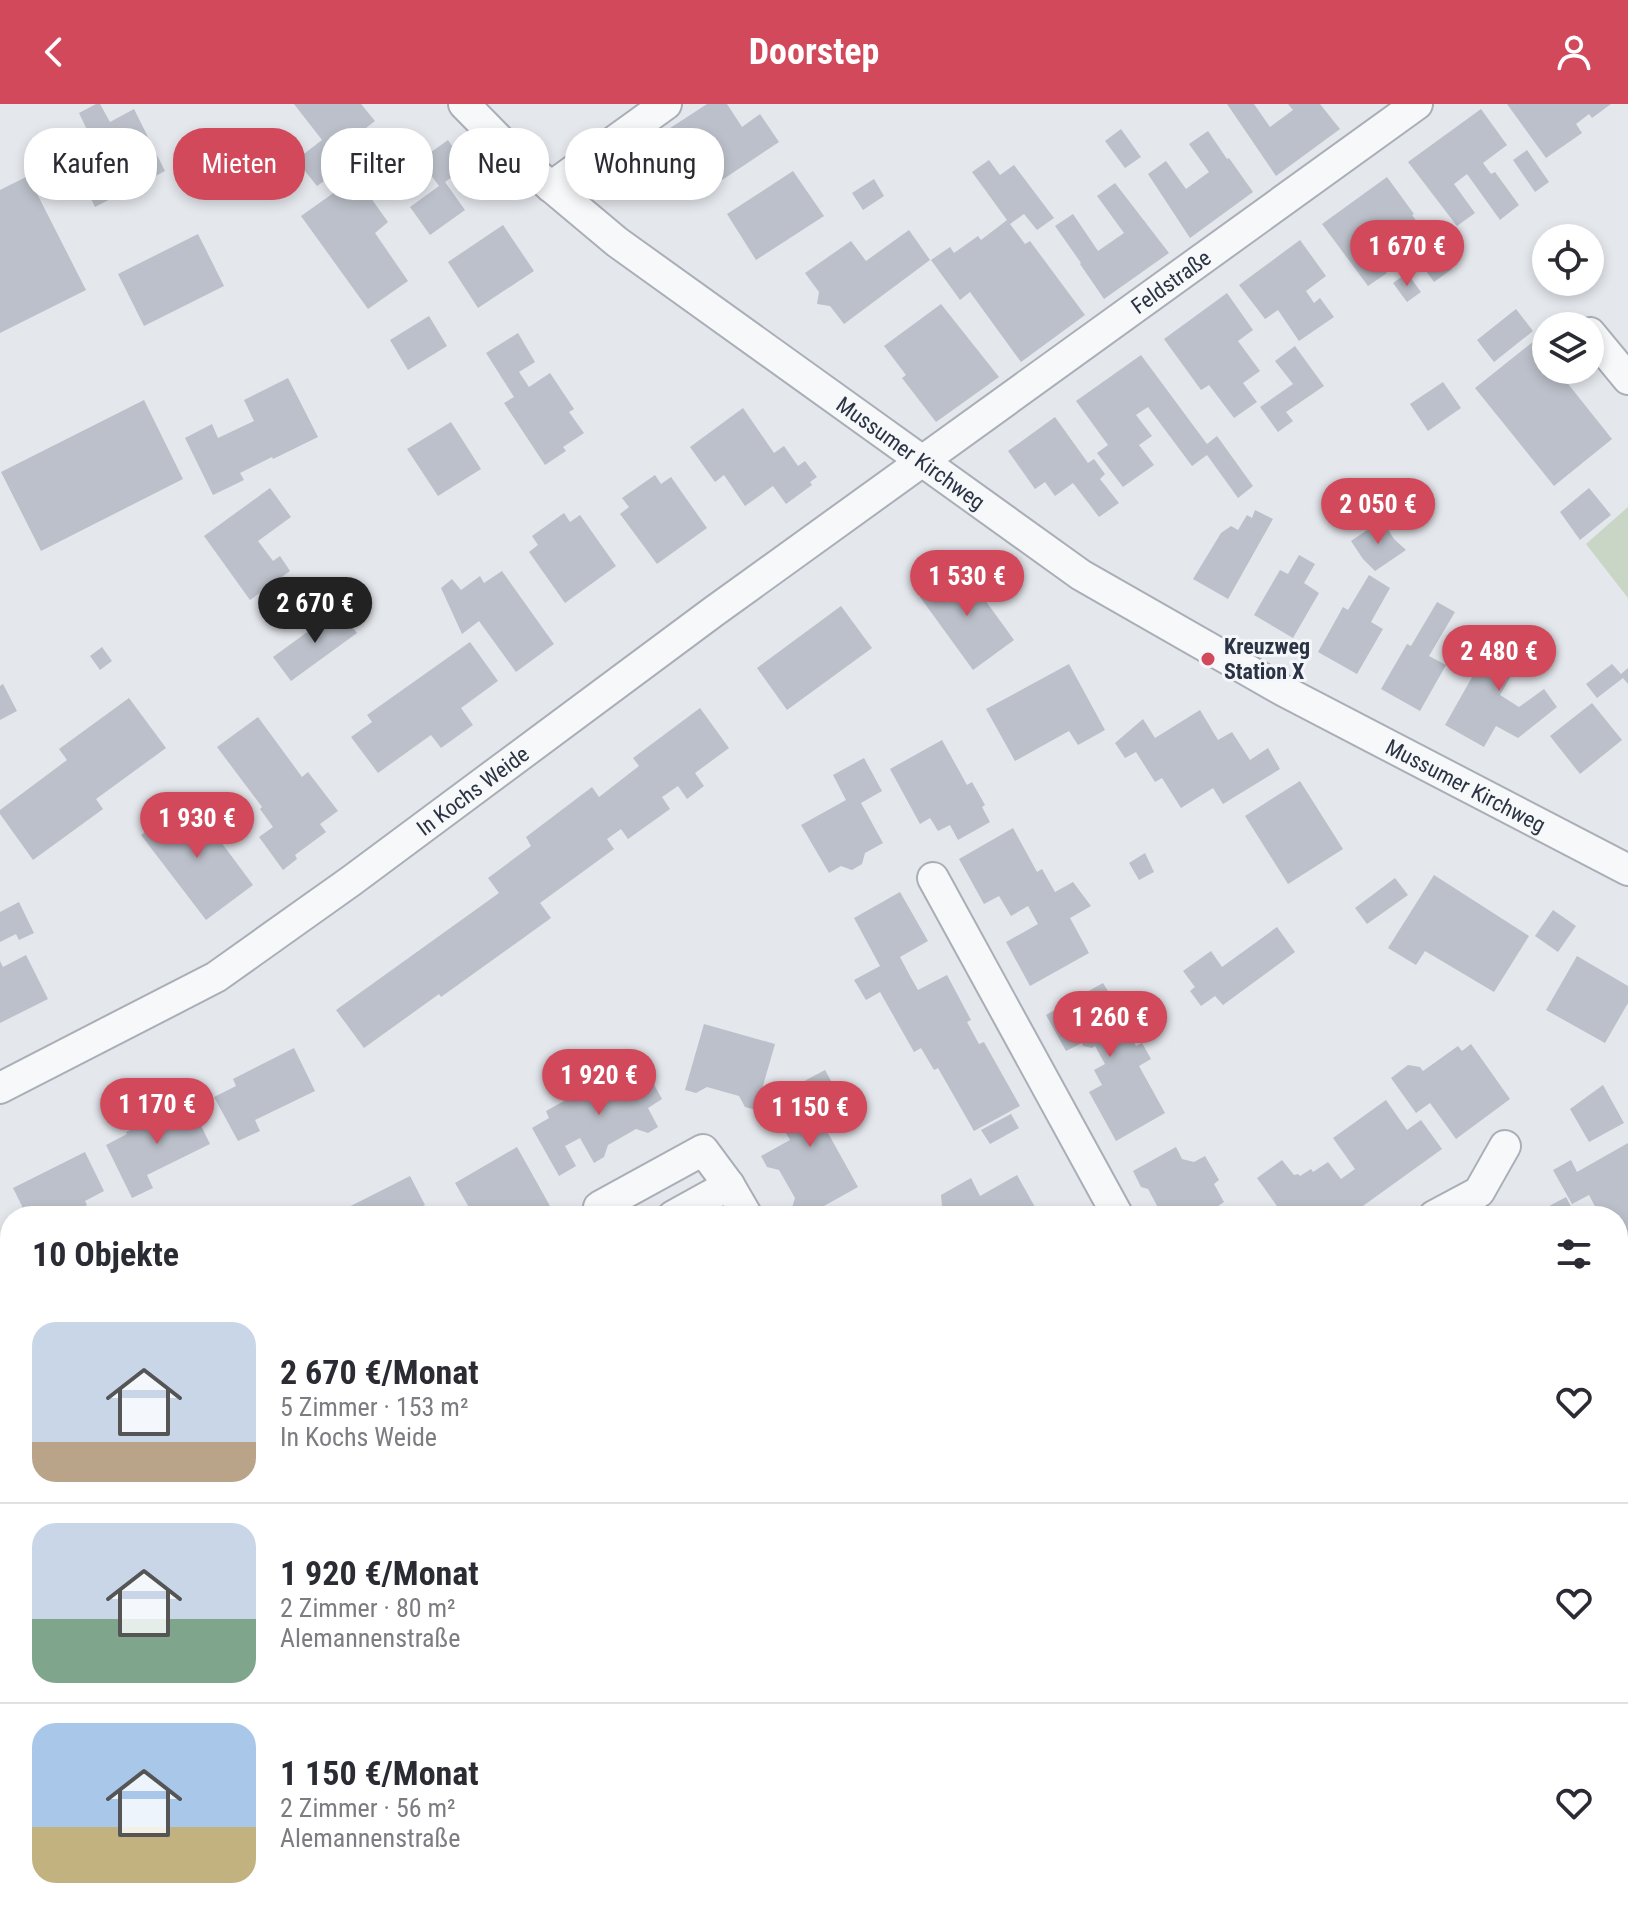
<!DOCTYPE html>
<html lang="de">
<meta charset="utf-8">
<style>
:root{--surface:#fff;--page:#f2f2f3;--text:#2b2b33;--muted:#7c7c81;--line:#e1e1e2;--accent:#d1495b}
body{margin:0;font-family:"Roboto Condensed",sans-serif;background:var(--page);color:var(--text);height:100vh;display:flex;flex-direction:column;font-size:30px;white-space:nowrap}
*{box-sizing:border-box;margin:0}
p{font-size:26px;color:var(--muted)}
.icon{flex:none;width:44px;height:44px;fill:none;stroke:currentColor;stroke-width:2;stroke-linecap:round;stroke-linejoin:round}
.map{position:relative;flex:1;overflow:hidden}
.details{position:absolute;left:0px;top:1102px;width:1628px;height:712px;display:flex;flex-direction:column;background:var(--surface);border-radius:32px 32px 0 0;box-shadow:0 4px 12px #0003}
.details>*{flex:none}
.guide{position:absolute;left:24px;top:24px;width:800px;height:72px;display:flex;gap:16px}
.controls{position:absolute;left:1532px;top:120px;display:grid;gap:16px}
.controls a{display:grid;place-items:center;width:72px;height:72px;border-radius:50%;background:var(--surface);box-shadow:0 4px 12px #0003;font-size:40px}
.price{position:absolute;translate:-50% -68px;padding:0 18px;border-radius:28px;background:var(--accent);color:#fff;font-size:26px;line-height:52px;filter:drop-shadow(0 2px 4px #0008)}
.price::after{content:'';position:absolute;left:50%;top:48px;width:24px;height:18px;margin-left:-12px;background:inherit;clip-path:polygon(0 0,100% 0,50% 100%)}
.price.current{background:#222;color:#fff}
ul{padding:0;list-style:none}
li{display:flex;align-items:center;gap:24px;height:200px;padding:0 32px}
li+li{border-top:2px solid var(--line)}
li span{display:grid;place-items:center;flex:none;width:224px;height:160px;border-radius:24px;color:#555}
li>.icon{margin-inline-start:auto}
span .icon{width:96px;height:96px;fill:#fffc;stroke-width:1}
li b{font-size:34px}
h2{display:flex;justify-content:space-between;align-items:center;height:96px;padding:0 32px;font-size:34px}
.tag{padding:0 28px;border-radius:32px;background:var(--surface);box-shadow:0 4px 12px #0003;font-size:28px;line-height:72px}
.tag.current{background:var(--accent);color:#fff}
header{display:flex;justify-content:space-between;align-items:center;height:104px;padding:0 32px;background:var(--accent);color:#fff;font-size:36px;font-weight:700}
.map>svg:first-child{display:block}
</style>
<header><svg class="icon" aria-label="back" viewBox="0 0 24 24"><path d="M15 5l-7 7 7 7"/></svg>Doorstep<svg class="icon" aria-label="person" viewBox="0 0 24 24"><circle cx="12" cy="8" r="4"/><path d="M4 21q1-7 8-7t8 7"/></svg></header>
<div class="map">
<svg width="1628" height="1814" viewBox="0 0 1628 1814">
<rect width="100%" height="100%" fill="#e4e7ec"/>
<path fill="#c9d6c5" d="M1628 403V494L1586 440Z
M1628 1249V1701L1618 1689V1256Z
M10 1694V1804H320L325 1814H0V1700Z
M700 1804H1278L1262 1814H682Z"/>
<path fill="#bbc0ca" d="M96 0H100L110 18 134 5 165 67 95 103 64 41 88 28 79 9Z
M294 0H361L375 17 343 42 354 56 317 82 296 56 322 36Z
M707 0H727L742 23 760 10 779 38 707 86 680 45 651 64 638 45Z
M1227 0H1254L1270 23 1293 6 1288 0H1320L1340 25 1276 72Z
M1507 0H1611L1592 14 1589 10 1576 20 1582 29 1546 54Z
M1481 5 1507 41 1483 59 1491 70 1495 68 1519 101 1500 116 1467 70 1454 80 1475 109 1457 122 1408 58Z
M1121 25 1141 53 1125 64 1105 37Z
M1208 27 1227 55 1229 54 1253 88 1190 134 1148 70 1166 57 1186 85 1209 68 1189 40Z
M448 36 466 63 445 78 465 106 430 131 410 103 439 82 420 56Z
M1527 46 1549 78 1535 88 1513 56Z
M989 56 1000 71 1014 61 1054 114 1037 126 1024 110 1010 120 1025 140 1030 137 1085 211 1021 258 970 188 960 196 931 156 950 143 954 149 978 132 981 136 1007 116 972 68Z
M793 67 824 112 756 156 727 110Z
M28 72 86 186 0 229V86Z
M356 73 388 118 375 129 408 177 368 205 301 112Z
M1387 73 1414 110 1412 111 1452 165 1434 178 1395 124 1369 142 1387 169 1368 182 1322 120Z
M874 75 884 92 863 106 852 89Z
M1115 79 1169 149 1104 195 1080 160 1081 159 1055 122 1073 110 1098 147 1124 129 1097 92Z
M503 121 534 167 478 204 448 158Z
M909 126 930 156 844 220 830 202 817 200 819 188 805 169 851 137 866 157Z
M198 130 224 182 144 222 118 170Z
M1300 136 1326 172 1306 187 1314 199 1320 194 1334 213 1299 237 1278 206 1265 215 1239 181Z
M1407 169 1421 188 1407 198 1393 179Z
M1227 189 1253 226 1238 237 1260 267 1243 279 1257 298 1234 314 1209 281 1201 286 1164 235Z
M941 200 999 273 936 318 902 274 906 271 884 242Z
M1516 205 1533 227 1494 258 1477 236Z
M429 212 447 242 408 266 390 236Z
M518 229 535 258 519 268 529 283 550 269 574 305 569 308 584 329 563 343 566 347 545 361 504 299 514 293 486 249Z
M1534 237 1546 252V266H1557L1612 335 1554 382 1475 284Z
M1295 242 1324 282 1286 308 1293 317 1278 328 1260 303 1293 280 1275 257Z
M1141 251 1207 340 1217 332 1253 382 1238 394 1207 351 1192 362 1148 303 1136 311 1152 332 1139 341 1154 361 1123 383 1097 349 1108 341 1076 297Z
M288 274 318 333 273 355 272 353 240 369 244 376 213 391 185 334 212 320 218 334 254 317 244 296Z
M1443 278 1461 304 1428 327 1410 300Z
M144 296 183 375 41 447 1 368Z
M743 304 774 349 784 342 798 362 805 357 817 373 810 378 812 381 786 400 773 382 745 402 724 371 715 378 690 343Z
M1055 313 1088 359 1094 355 1105 370 1100 375 1119 399 1099 413 1073 379 1055 392 1045 378 1035 385 1008 347Z
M451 318 481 365 438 392 407 345Z
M655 371 661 380 671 373 707 424 657 460 620 410 629 403 622 394Z
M270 384 291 413 258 437 273 457 280 452 290 467 250 496 204 432Z
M1589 384 1611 411 1580 436 1560 408Z
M1255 406 1273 415 1228 495 1193 475 1221 429 1231 422 1238 426 1247 411 1252 414Z
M564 409 570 418 580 411 616 462 565 499 529 448 538 441 532 432Z
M1382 416 1394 435 1406 446 1375 467 1363 455 1351 437Z
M1299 451 1315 460 1304 479 1319 489 1293 534 1254 511 1280 466 1288 470Z
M961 463 1014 536 973 566 920 493Z
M502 467 554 540 516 568 479 517 462 530 441 484 452 475 461 486 480 472 484 479Z
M1369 471 1390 484 1371 518 1383 525 1357 570 1318 548 1343 503 1348 506Z
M1437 498 1455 508 1429 552 1446 561 1420 607 1381 585 1407 540 1411 542Z
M841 502 872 544 787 606 757 564Z
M339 505 357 529 291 577 273 553Z
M1510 523 1537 539 1522 566 1516 563 1500 591 1519 603 1544 585 1557 603 1518 634 1496 622 1484 643 1445 621 1497 529Z
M470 538 498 577 461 604 473 621 441 644 431 631 378 669 351 633 372 618 367 611Z
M102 543 112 557 100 566 90 552Z
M1069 560 1105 626 1078 641 1069 627 1015 657 986 605Z
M1612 560 1621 570 1628 564V580L1623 574 1597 594 1586 580Z
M3 580 17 607 0 616V582Z
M129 594 166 644 96 695 103 705 33 756 0 710V706L67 656 59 645Z
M1592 599 1622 636 1580 670 1550 632Z
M700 604 729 644 695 669 704 682 687 695 678 682 662 693 670 705 628 735 621 725 607 735 614 745 540 799 551 814 441 893 439 890 364 944 336 906 499 789 488 774 531 742 526 733 592 683 599 693 639 662 633 654Z
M1200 606 1218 636 1232 628 1250 656 1268 644 1280 665 1223 700 1213 684 1181 704 1162 674 1155 678 1136 648 1125 654 1115 639 1143 615 1155 634Z
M258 613 302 673 308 668 338 707 320 720 326 728 295 751 297 755 283 766 259 733 273 723 260 705 262 703 217 643Z
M942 636 967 681 972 678 985 701 982 703 990 718 958 736 950 721 938 727 930 714 920 720 890 665Z
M864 654 882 687 861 699 883 739 865 749 862 760 852 766 841 762 829 769 801 721 846 696 833 671Z
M1300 677 1343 745 1288 780 1245 712Z
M189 695 253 781 206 816 141 731Z
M1013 724 1037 768 1042 765 1055 788 1073 778 1091 802 1070 814 1089 849 1030 882 1006 838 1038 820 1028 802 1011 812 999 792 984 800 959 755Z
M1145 749 1154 768 1139 776 1129 759Z
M1434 771 1529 832 1494 888 1425 847 1416 861 1388 844Z
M1395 774 1408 791 1367 820 1355 804Z
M900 788 928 837 900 853 910 872 918 886 947 871 971 916 967 918 979 940 984 938 1020 1002 974 1027 938 964 934 966 921 944 914 948 880 888 866 896 854 876 880 862 854 814Z
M19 798 34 829 19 836 16 830 0 838V808Z
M1553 806 1576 822 1558 848 1535 832Z
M1277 823 1295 848 1223 901 1215 892 1201 902 1190 887 1195 883 1183 867 1211 847 1222 863Z
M26 851 48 895 0 919V857L3 863Z
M1577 852 1628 882V899L1605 939 1546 906Z
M1103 879 1111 892 1118 893 1123 902 1122 911 1124 915 1122 916 1136 942 1142 939 1151 955 1139 962 1165 1009 1116 1037 1089 988 1102 981 1094 966 1105 960 1095 942 1092 944 1083 942 1082 939 1066 947 1046 911Z
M704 920 775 940 756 1006 745 1003 739 992 707 983 696 989 685 986Z
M1471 940 1510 995 1456 1035 1430 999 1416 1009 1391 974 1408 961 1420 963 1423 967 1458 942 1462 947Z
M294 944 315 987 255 1016 260 1027 238 1037 214 993 236 982 233 975Z
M625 963 631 974 646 966 662 995 648 1004 658 1023 648 1029 636 1025 608 1041 604 1053 594 1059 580 1034 565 1042 576 1062 559 1072 532 1024 549 1014 546 1007Z
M825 966 835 984 823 990 836 1013 823 1020 858 1083 806 1112H794L791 1107 795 1094 779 1066 767 1063 761 1052 790 1036 778 1015 790 1008 780 990Z
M1603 981 1624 1019 1589 1038 1570 1005Z
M1386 996 1407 1026 1421 1016 1442 1045 1349 1112H1284L1257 1074 1282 1056 1294 1071 1298 1070 1300 1072 1311 1065 1313 1068 1328 1058 1341 1075 1355 1065 1333 1034Z
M189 997 210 1040 147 1071 153 1084 132 1094 106 1041 127 1030 126 1028Z
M1011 1010 1019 1024 990 1040 981 1026Z
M1628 1039V1137L1618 1143V1112H1600L1589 1091 1572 1100 1553 1066 1571 1056 1577 1068Z
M517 1043 550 1102 542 1106 529 1103 512 1112H474L455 1079Z
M1176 1043 1182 1055 1194 1058 1205 1052 1219 1076 1214 1080 1224 1098 1218 1102 1223 1112H1174L1170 1105 1161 1109 1148 1085 1141 1083 1133 1067Z
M85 1048 104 1087 85 1097 87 1101 64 1112H27L13 1084Z
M1017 1071 1040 1112H965L961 1104 947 1112H943L941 1091 971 1074 980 1092Z
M410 1072 425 1101 404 1112H331Z
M1566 1093 1576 1112H1532L1553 1100Z
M4 1337 10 1348V1398L0 1404V1339Z
M3 1526 10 1539V1603L0 1609V1528Z
M371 1804H435L441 1814H376Z
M537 1804H593L596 1809 605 1804H609L615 1814H533L530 1808Z"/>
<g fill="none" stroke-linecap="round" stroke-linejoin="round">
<g stroke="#a9aeb7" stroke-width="34">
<g id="minor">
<path id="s1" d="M464 0 518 55 617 138 1081 471 1284 587 1628 766"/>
<path d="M551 83 666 0"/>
<path d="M1590 229 1628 275"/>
<path d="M933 774 1118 1112"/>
<path id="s2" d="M0 984 216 873 351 777 713 508 1417 0"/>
<path d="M604 1112 599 1103 703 1046 729 1081 747 1112"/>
<path d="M673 1112 729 1081"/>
<path d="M1434 1112 1479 1088 1505 1042"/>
<path d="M2 1480 10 1495"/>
<path d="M488 1804 494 1814"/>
</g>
</g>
<use href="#minor" stroke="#f7f8fa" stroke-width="30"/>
</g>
<circle fill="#d1495b" stroke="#f4f6f9" stroke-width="3" cx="1208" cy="555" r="8"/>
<g text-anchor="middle" stroke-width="6" stroke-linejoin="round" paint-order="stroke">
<g font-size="22" fill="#2b3445" stroke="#f4f6f9">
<text dy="8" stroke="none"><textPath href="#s2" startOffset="1424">Feldstraße</textPath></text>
<text dy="8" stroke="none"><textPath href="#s1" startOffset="568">Mussumer Kirchweg</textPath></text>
<text dy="8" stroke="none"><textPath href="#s1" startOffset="1216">Mussumer Kirchweg</textPath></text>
<text dy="8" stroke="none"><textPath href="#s2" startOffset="560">In Kochs Weide</textPath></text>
</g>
<g font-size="22" font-weight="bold" fill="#2b3445" stroke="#f4f6f9" text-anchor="start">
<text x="1224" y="550">Kreuzweg<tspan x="1224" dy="25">Station X</tspan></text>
</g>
</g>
</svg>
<div class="controls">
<a><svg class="icon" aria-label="locate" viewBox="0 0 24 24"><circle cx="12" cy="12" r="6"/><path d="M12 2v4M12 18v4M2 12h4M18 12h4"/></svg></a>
<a><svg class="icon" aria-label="layers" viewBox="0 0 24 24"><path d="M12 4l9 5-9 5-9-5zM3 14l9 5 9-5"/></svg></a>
</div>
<b class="price" style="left:1407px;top:184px">1 670 €</b>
<b class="price" style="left:1378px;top:442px">2 050 €</b>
<b class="price" style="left:967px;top:514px">1 530 €</b>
<b class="price current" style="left:315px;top:541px">2 670 €</b>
<b class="price" style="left:1499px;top:589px">2 480 €</b>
<b class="price" style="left:197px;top:756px">1 930 €</b>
<b class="price" style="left:1110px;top:955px">1 260 €</b>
<b class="price" style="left:599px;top:1013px">1 920 €</b>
<b class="price" style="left:157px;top:1042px">1 170 €</b>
<b class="price" style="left:810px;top:1045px">1 150 €</b>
<div class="guide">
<a class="tag">Kaufen</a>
<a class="tag current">Mieten</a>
<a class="tag">Filter</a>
<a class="tag">Neu</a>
<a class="tag">Wohnung</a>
</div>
<section class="details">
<h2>10 Objekte<svg class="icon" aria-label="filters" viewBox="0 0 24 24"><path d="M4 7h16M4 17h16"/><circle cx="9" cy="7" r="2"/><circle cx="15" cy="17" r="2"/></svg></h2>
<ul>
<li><span style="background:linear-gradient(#c9d6e8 75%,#b9a48a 0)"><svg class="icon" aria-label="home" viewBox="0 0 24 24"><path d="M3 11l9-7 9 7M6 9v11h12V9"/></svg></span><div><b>2 670 €/Monat</b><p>5 Zimmer · 153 m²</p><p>In Kochs Weide</p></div><svg class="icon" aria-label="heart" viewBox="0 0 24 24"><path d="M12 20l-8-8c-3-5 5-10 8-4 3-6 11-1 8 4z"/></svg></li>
<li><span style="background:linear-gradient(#c9d6e8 60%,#7fa58c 0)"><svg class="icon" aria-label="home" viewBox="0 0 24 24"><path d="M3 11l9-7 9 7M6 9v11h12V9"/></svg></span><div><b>1 920 €/Monat</b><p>2 Zimmer · 80 m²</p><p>Alemannenstraße</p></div><svg class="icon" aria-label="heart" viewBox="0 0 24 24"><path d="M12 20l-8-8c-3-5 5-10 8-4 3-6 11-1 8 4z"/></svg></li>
<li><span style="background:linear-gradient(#a9c7e8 65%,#c2b280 0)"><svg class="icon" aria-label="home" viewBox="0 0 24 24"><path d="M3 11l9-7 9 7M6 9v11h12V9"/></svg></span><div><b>1 150 €/Monat</b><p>2 Zimmer · 56 m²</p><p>Alemannenstraße</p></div><svg class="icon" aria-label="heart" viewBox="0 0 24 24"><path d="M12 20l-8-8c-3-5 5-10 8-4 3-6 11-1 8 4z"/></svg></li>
</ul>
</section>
</div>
